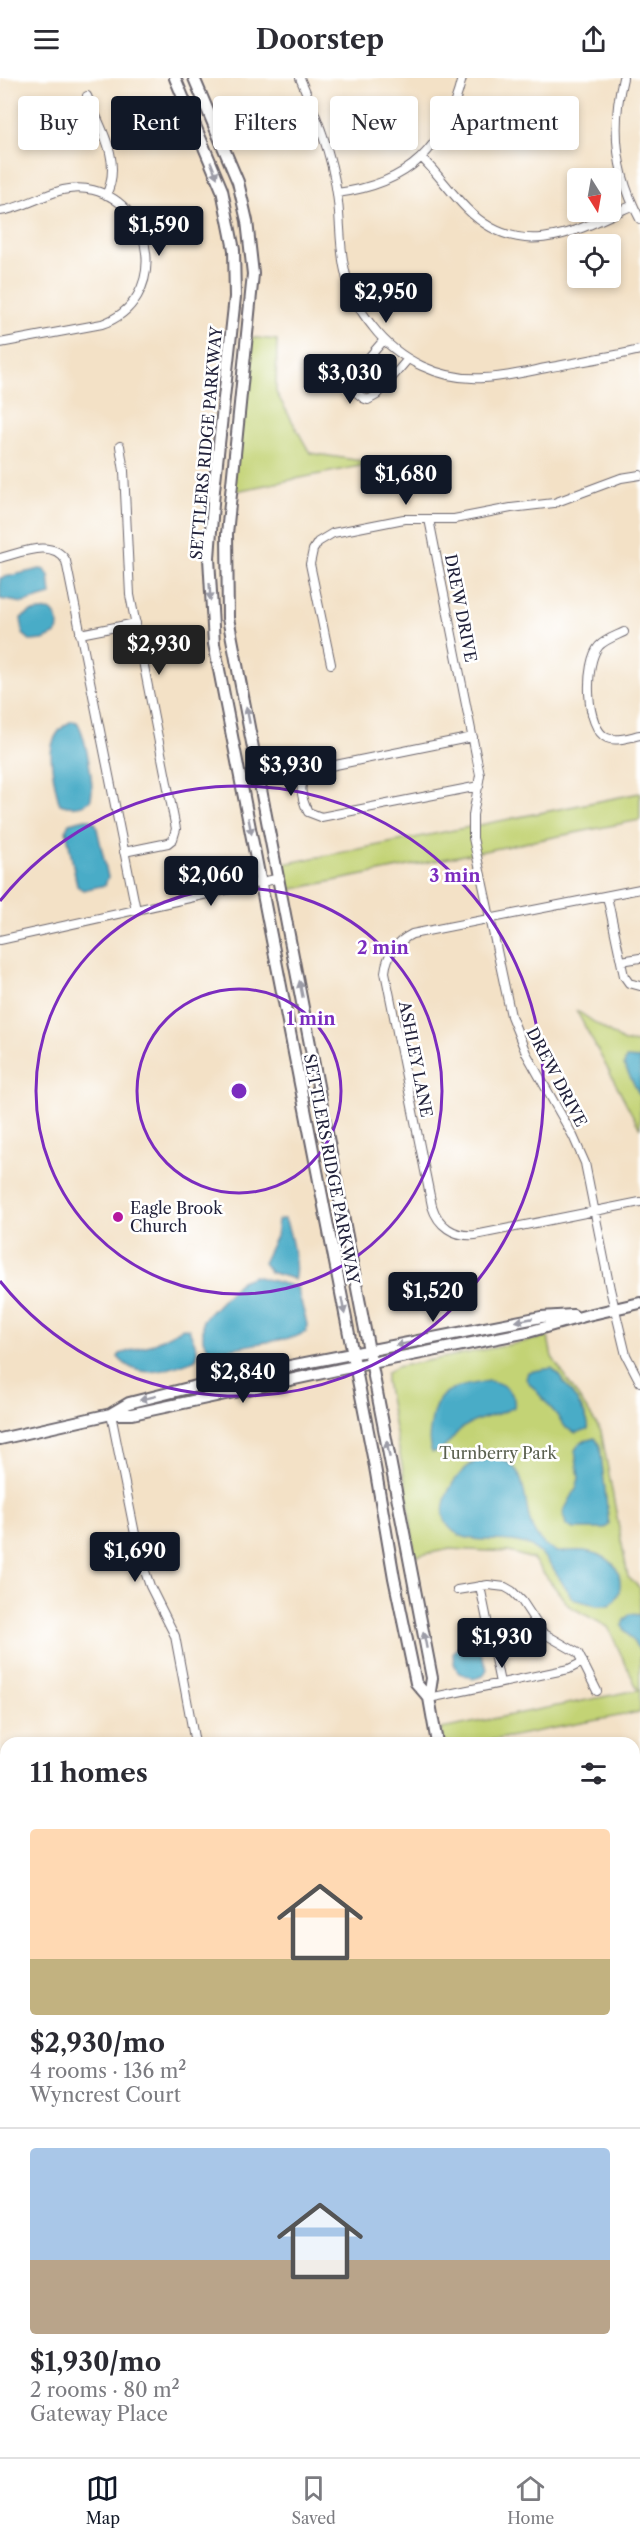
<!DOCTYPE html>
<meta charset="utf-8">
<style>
:root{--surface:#fff;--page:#f7f7f7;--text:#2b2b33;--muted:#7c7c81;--line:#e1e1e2;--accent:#111827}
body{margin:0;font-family:"Libre Caslon Text",serif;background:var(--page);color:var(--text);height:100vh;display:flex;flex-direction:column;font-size:22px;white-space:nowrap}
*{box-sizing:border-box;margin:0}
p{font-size:20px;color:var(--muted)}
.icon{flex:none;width:33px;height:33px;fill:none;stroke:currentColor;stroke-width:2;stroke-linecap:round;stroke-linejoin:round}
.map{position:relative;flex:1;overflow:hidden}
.side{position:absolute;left:0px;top:1659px;width:640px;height:720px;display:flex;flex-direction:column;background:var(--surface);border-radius:18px 18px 0 0;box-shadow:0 3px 9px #0003}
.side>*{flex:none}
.guide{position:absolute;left:18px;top:18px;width:604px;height:54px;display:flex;gap:12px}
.needle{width:39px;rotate:169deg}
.buttons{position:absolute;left:567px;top:90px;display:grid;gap:12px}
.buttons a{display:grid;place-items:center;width:54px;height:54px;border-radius:6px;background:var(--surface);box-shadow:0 3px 9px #0003;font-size:30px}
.price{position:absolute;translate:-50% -51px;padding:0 14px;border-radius:6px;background:var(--accent);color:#fff;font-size:20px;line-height:39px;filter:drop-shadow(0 2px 3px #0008)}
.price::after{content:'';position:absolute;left:50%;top:36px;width:18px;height:14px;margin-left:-9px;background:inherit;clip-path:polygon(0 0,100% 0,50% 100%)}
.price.on{background:#222;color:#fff}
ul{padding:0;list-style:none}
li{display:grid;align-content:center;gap:12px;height:318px;padding:0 30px}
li+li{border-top:2px solid var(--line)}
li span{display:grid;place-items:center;height:186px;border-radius:6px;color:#555}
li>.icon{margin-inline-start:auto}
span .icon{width:108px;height:108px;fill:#fffc;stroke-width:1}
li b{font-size:26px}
h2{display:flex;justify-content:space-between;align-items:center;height:72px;padding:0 30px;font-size:26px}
.chip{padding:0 21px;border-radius:6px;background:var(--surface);box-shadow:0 3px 9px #0003;font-size:21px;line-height:54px}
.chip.on{background:var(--accent);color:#fff}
header{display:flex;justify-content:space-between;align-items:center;height:78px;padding:0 30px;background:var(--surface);font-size:27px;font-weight:800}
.tabs{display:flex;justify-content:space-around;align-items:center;height:84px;border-top:2px solid var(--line);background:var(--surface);font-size:16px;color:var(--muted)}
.tabs a{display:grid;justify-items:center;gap:3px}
.tabs .on{color:var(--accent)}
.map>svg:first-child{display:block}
</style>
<header><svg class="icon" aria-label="menu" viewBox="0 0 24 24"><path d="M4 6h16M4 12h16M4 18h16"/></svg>Doorstep<svg class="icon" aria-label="share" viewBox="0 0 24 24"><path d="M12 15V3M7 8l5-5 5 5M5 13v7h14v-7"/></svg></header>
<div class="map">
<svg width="640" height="2379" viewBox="0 0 640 2379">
<rect width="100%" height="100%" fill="#fff"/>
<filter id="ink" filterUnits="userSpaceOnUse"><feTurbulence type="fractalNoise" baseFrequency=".0167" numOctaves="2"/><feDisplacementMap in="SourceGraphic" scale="12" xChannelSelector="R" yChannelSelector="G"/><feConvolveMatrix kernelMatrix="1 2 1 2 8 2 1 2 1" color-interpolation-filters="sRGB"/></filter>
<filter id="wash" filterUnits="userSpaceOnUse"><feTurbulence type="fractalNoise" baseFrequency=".008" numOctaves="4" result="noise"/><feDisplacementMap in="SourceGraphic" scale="24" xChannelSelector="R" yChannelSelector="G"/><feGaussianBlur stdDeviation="1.35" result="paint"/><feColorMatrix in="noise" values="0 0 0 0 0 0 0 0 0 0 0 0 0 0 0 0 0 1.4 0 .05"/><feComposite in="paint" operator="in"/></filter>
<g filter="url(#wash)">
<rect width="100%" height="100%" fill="#f3e1c6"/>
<path fill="#c3d375" stroke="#727a58" stroke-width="1.5" d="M248 259 277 262 276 314 310 375 375 385 231 414Z
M640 715V742L288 812 283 786Z
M576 932 624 964 640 965V1051Z
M548 1259 552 1279 601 1353 628 1499 640 1510V1634L477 1665H443L441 1651 638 1612 608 1549 569 1528 533 1481 509 1474 450 1471 415 1478 406 1408 386 1304V1296L396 1289Z"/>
<path fill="#48acc7" stroke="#356781" stroke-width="1.5" d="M40 491 45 492 49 498 51 517 23 525 0 521V500Z
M49 532C58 536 60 547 56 556L43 562 31 563 23 556 21 540 31 534Z
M72 643 77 644C85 656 96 710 90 723 82 729 69 730 60 726L58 721C53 694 40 659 72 643Z
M85 741H90L96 746 108 799 105 807 83 812 77 808 66 751 69 745Z
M626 980 640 981V1018L624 987Z
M281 1141H285C290 1153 299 1190 294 1201L270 1194 263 1185 276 1158 278 1142Z
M254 1198 297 1209 307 1246 306 1254 295 1259 211 1274 203 1262V1242L241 1203Z
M183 1250 189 1251 197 1271V1279L194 1282C167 1292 139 1304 118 1279L120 1276 150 1267Z
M552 1290C561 1299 592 1340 588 1351L576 1355 566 1350 556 1336 526 1301 528 1294Z
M488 1303C502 1304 517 1314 514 1329 497 1339 479 1338 461 1351 452 1358 445 1375 432 1374 428 1366 429 1355 431 1346 436 1308 455 1310 488 1303Z
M595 1360 600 1368 609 1447 604 1451H573L566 1447 563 1434 576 1411 579 1400 575 1372 581 1364Z
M497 1380C537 1389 516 1440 542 1464 545 1467 552 1472 557 1474 562 1475 566 1473 571 1473 591 1471 618 1479 620 1503 621 1512 617 1521 610 1527H596L573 1521C557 1501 552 1477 525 1466 503 1457 468 1470 450 1450 432 1431 455 1394 475 1384 482 1381 490 1381 497 1380Z
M630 1536 640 1537V1573L622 1548 624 1542Z
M478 1567 487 1591 483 1598 473 1601 458 1594 454 1585 453 1575 458 1569Z
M634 1984 640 1986V2104L635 2105Z"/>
</g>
<g filter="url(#ink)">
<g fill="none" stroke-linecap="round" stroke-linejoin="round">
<g stroke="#6b656c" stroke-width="10">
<path id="street" d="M300 0C316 37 332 76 337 116 341 142 339 168 345 193 349 214 359 232 373 249 398 282 441 303 484 300 505 299 526 294 546 290 578 284 609 279 640 272
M623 0C611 49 616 97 640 141
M87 18C100 49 123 83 106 117
M422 80C438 96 451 115 467 131 521 185 577 153 633 127
M337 115C409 106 445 70 462 0
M0 133C33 129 58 103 93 112 157 128 168 223 102 246L0 265
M383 263 352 299 351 310 363 320 368 322 377 317 408 281
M120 368 124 393 130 517 176 751 173 761 168 765 124 774
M429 441 480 697 473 737V760L511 938 526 975 573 1058 585 1085 610 1211 626 1277 640 1304
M0 480C20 475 53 460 66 483L136 832
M624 554C616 558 606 561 599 568 584 585 585 650 607 660 616 664 630 659 640 657
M80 556 136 545
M331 586 310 486 313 472 318 464 333 455 404 441H454L511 430 554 425 621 400 640 397
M473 659 311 692C297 702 301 720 308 734L321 739 479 708
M640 811 412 856C396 864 387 876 385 894L432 1128C438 1148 454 1159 475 1157L640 1124
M607 818 624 898 629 905 640 908
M0 862 280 800
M621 883 640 880
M111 1336 139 1476 150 1508 175 1558 195 1665
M480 1508 500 1605
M457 1512 488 1507 505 1509 512 1513 522 1523 543 1555 578 1575 597 1613
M429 1620 569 1591 583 1584
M634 1941 640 1943
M3 1991 6 1990"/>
</g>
<g stroke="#6b656c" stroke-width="14">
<path id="secondary" d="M175 0 222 112 234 172 235 219 214 412 209 480 214 566 375 1389 394 1500 416 1605 429 1620
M194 0 238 104 247 143 253 196 227 456 228 540 432 1600 429 1620 437 1665
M112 1335 129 1325 228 1300 541 1239 573 1237
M0 1361 111 1336H132L341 1291 528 1254 588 1237 640 1225
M634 2290 640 2289
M569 2373 570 2379
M182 2379 213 2373
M255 2379 280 2373"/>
</g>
<use href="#street" stroke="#fff" stroke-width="8"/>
<use href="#secondary" stroke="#fff" stroke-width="10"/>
</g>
<defs><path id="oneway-solid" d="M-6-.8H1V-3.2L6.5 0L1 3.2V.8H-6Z" transform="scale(1.5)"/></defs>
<g fill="#9c9ca7">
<use href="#oneway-solid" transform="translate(214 92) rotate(68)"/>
<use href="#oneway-solid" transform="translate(210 514) rotate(87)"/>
<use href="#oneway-solid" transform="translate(248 637) rotate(-101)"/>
<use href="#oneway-solid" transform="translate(250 748) rotate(79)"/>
<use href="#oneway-solid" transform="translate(301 911) rotate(-101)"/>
<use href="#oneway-solid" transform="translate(343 1228) rotate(79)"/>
<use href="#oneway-solid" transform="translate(524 1242) rotate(169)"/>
<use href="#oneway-solid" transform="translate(404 1266) rotate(169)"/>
<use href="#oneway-solid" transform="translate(148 1320) rotate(166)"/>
<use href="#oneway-solid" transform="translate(388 1371) rotate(-101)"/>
<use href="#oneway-solid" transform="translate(425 1562) rotate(-101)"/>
</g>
</g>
<g fill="none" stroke="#7b2cbf" stroke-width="3">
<circle cx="239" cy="1013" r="102"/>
<circle cx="239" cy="1013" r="203"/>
<path d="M0 823A305 305 0 1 1 0 1203"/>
</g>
<circle fill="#b5179e" stroke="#fff" stroke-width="2" cx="118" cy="1139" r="6"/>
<g text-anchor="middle" stroke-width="5" stroke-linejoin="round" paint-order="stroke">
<g font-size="16" fill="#22223b" stroke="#fff">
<text transform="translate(206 365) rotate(-85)" y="6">SETTLERS RIDGE PARKWAY</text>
<text transform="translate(461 530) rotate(79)" y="6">DREW DRIVE</text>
<text transform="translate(416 981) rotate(79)" y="6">ASHLEY LANE</text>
<text transform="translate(557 999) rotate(62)" y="6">DREW DRIVE</text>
<text transform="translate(332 1091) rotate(79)" y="6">SETTLERS RIDGE PARKWAY</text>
</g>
<g font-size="16" fill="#22223b" stroke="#fff" text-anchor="start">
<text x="130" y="1136">Eagle Brook<tspan x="130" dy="18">Church</tspan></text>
</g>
<g font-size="16" fill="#5a604f" stroke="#fff">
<text x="498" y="1381">Turnberry Park</text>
</g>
</g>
<circle cx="239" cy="1013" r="9" fill="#7b2cbf" stroke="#fff" stroke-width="3"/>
<g font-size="18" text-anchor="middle" font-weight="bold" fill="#7b2cbf" stroke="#fff" stroke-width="5" stroke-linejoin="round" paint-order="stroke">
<text x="455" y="804">3 min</text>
<text x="383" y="876">2 min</text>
<text x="311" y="947">1 min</text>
</g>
</svg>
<div class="buttons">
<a><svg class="needle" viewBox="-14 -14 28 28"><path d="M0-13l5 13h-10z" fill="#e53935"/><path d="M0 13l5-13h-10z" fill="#7c7c81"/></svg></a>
<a><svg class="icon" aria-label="locate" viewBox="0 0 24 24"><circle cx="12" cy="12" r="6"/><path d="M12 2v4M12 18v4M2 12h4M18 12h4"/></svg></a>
</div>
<b class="price" style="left:159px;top:179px">$1,590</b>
<b class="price" style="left:386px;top:246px">$2,950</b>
<b class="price" style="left:350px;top:327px">$3,030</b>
<b class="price" style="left:406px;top:428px">$1,680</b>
<b class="price on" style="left:159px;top:598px">$2,930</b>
<b class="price" style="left:291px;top:719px">$3,930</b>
<b class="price" style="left:211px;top:829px">$2,060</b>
<b class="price" style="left:433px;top:1245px">$1,520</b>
<b class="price" style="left:243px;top:1326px">$2,840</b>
<b class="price" style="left:135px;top:1505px">$1,690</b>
<b class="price" style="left:502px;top:1591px">$1,930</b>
<div class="guide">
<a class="chip">Buy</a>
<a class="chip on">Rent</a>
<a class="chip">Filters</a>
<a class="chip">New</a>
<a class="chip">Apartment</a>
</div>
<section class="side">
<h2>11 homes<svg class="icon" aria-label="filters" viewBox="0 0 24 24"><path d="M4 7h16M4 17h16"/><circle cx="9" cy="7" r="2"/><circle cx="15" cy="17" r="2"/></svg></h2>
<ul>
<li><span style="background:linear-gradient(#ffd9b3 70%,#c2b280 0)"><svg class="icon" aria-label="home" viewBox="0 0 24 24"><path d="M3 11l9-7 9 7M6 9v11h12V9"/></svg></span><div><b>$2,930/mo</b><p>4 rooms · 136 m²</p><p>Wyncrest Court</p></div></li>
<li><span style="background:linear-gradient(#a9c7e8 60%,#b9a48a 0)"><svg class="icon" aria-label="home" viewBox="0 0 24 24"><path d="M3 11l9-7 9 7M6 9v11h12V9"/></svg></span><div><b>$1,930/mo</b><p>2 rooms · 80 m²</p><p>Gateway Place</p></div></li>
</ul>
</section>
</div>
<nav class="tabs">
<a class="on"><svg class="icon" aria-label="map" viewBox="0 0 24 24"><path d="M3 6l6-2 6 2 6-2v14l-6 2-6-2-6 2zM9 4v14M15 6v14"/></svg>Map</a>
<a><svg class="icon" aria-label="saved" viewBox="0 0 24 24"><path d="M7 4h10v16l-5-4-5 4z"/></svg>Saved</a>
<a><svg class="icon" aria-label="home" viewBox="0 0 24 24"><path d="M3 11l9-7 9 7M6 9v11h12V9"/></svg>Home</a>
</nav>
